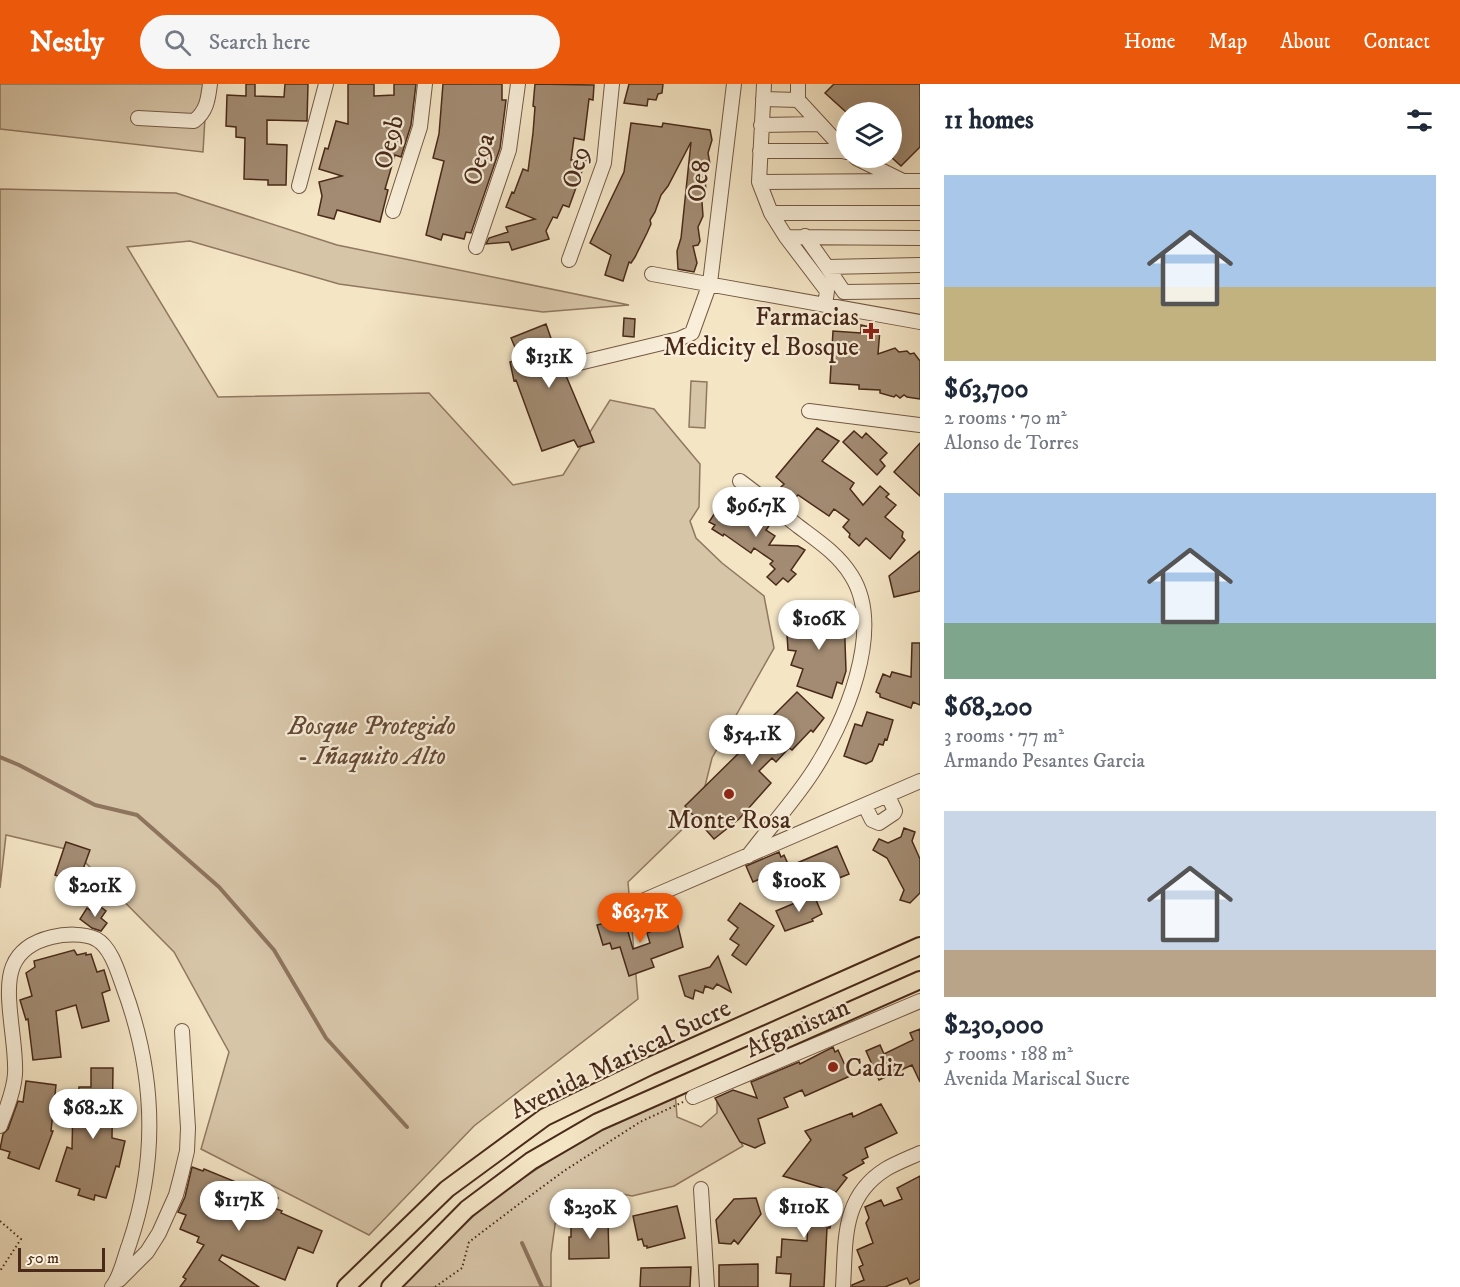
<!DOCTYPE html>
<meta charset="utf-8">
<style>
:root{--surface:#fff;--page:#f6f6f7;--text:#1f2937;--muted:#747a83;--accent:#ea580c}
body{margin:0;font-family:"IM FELL DW Pica",serif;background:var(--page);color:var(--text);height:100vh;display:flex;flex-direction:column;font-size:22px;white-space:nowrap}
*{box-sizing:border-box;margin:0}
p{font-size:20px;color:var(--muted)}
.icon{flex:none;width:33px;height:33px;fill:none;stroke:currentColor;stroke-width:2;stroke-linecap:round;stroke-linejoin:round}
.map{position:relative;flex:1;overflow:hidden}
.side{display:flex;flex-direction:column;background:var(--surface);width:540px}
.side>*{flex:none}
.fabs{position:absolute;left:836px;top:18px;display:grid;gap:12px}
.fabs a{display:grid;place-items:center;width:66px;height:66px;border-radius:50%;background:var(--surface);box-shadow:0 6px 24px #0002;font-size:30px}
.scale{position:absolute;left:18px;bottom:15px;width:87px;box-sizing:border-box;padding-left:6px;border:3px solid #492a19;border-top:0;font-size:16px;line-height:21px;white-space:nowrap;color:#492a19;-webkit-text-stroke:4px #f8eed9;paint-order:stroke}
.price{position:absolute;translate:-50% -51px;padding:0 14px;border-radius:21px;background:#fff;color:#222;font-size:20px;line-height:39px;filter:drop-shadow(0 2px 3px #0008)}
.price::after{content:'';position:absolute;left:50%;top:36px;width:18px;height:14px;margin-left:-9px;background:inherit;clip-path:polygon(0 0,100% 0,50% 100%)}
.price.active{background:var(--accent);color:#fff}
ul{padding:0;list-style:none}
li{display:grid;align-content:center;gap:12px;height:318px;padding:0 24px}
li span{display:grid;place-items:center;height:186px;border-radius:0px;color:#555}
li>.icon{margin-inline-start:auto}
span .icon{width:108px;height:108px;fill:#fffc;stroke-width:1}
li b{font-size:26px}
h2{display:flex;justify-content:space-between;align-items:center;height:72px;padding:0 24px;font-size:26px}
header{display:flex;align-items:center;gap:36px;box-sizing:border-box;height:84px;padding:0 30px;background:var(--accent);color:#fff}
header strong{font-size:28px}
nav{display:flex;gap:33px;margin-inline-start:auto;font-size:21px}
.search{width:420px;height:54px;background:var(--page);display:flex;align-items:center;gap:15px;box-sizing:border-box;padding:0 21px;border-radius:33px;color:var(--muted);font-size:22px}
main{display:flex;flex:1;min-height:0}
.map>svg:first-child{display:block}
</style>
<header>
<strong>Nestly</strong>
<div class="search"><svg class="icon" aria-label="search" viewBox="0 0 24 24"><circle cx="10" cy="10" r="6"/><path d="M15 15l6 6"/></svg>Search here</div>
<nav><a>Home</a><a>Map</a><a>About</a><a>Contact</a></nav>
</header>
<main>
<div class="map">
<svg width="920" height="1203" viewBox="0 0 920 1203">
<rect width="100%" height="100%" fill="#f4e5c5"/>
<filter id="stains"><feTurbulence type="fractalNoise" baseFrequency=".00333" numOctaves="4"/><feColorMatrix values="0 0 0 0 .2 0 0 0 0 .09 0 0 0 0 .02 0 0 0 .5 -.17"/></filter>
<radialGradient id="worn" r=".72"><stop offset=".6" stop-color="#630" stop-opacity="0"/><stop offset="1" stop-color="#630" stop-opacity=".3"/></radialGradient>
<path fill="#d7c5a8" stroke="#907860" stroke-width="1.5" d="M0 0H207L203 68 0 45Z
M0 105 176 109 337 161 629 221 543 228 339 200 190 157 127 163 218 313 429 309 513 401 563 391 610 316 654 325 700 380 699 423 690 437 696 454 722 479 764 512 774 564 712 674 698 730 628 798 638 915 474 1042 369 1151 201 1065 229 968 174 868 74 767 6 751 0 804Z
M691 297 707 298 705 344 689 343Z
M675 1006 677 1033 701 1043 717 1029V1017L743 1062 674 1102 632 1112 603 1106 556 1134 551 1170V1203H401C429 1175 456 1145 487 1121 545 1075 610 1040 675 1006Z"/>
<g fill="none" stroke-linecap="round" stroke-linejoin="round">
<path stroke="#8d745d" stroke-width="4" d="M0 673 19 681 95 721 137 731 219 803 274 866 326 954 407 1043
M522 1159 542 1203"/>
</g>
<path fill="#a28b72" stroke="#492a19" stroke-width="1.5" d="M246 0H255V12L284 13 285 0H308L307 37 267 36V60L287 61 286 101H268V96L244 95 245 54 236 53V43L226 42 227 11 246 12Z
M348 0H374V12L394 11V0H416L411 41 401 73 395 71 385 105 388 106 380 138 337 126 334 135 318 131 322 112 319 98 342 92 319 85 325 64 328 65 336 37 348 40Z
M443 0H502V16H506L500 64 471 149 466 148 464 155 443 150 441 156 426 151 444 77 433 74 439 50Z
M535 0 594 1 593 16 589 15 584 56 574 54 571 76H586L569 123 563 121 557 134 553 133 546 147 549 155 512 166 509 158 486 160 489 154 508 148 506 143 535 135 506 123 512 108 514 109 523 85 528 87 533 49 535 23 533 22Z
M629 0H663L662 9 658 10 656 16 648 15 647 22 624 19Z
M834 0H920V63L901 82 891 73V28H846L825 9Z
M631 39 662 43 663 39 710 46 712 56 708 69 710 80 705 95 706 107 702 118 703 132 698 143 700 157 698 161 693 162 697 179 694 188 678 185 677 167 681 154 691 58 668 102 661 111 655 128 650 136 651 140 647 149 635 173 631 179 629 178 623 197 605 191 611 171 590 159 624 88Z
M624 234 635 235 634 253 623 252Z
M546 240 553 260 566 256 573 273 570 277 572 284 564 287 594 358 578 363 574 356 542 367 516 296 514 297 510 278 520 275 511 254Z
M861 241 880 245 878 270 895 264 899 268 907 267 910 270 914 269 920 277V315L907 313 904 311 900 314 896 311 894 313 880 309V306L859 305V301L830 299 833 247 861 249Z
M817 344 839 357 822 377 854 399 850 405 863 421 880 402 889 410 886 413 896 421 885 433 903 448 902 453 905 456 890 475 866 454 859 462 849 453 850 450 843 443 849 436 834 425 829 432 798 411 793 416 780 404 784 400 776 393Z
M854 347 862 354 866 349 887 369 880 376 885 382 877 391 843 358Z
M920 359V412L894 388Z
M726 412 761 437 763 433 771 439 766 446 775 452 769 461 798 462 805 466 791 486 796 490 788 498 783 494 776 501 767 493 775 485 770 480 773 477 754 464 751 469 724 450 723 452 712 445 715 441 709 438Z
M920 467V507L894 513 889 492Z
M844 529 846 587 842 600 837 598 832 614 797 602 803 585 791 581 796 567 788 566 786 535Z
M912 559H920V621L913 618 911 624 880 613V610L876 608 883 590 890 593 892 588 911 593Z
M797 608 824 634 813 648 811 646 792 666 789 664 776 678 772 674 759 687 771 699 739 735 714 755 685 722 747 661 740 655 758 636 763 642Z
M867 628 893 636 887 656 885 655 883 661 879 660 872 677 866 680 844 672 855 640 862 642Z
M904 744 915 748 912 757 920 775V809L910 819 900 816 904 806 887 774 873 766 879 755 888 759 901 753Z
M66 758 90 766 78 799 55 791Z
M837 762 849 790 809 806 797 779Z
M779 768 781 773 784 771 789 782 753 798 746 782Z
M813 809 822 830 812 835 813 837 785 847 776 827 802 816 801 814Z
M740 819 774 842 746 881 732 871 739 861 730 855 738 844 728 836Z
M98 821 106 827 101 834 107 839 101 847 92 844 80 835 87 824 93 828Z
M624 834 633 865 650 859 647 849 677 838 683 863 651 875 654 883 629 892 620 863 612 865 610 859 603 861 597 841Z
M74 866 77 871 86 869V871L91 870 97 888 104 886 110 906 102 909 109 937 82 944 76 921 56 927 61 973 33 976 28 935 26 936 20 916 32 912 26 889 35 883 34 877Z
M718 872 731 908 717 900 713 905 705 902 703 909 695 906 693 915 685 912 679 892 710 883Z
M920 945V998L912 981 879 996 866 967 880 961 884 970 913 956 910 949Z
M833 963 835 968 838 966 850 992 805 1012 802 1006 784 1014 788 1023 758 1035 765 1059 755 1064 740 1058 715 1014 733 1006 757 1014 751 998 799 978 800 980Z
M91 984H113L112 1054 125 1057 119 1083 116 1082 106 1114 95 1111 94 1116 78 1111 80 1105 56 1097 67 1063 72 1065 73 1024H78L79 1003H91Z
M26 997 56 1001 51 1047H53L39 1085 8 1074 10 1068 0 1065 3 1050 8 1045 18 1017 23 1018Z
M881 1020 897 1049 865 1064 868 1073 862 1076 864 1079 843 1091 847 1094 836 1108 783 1092 811 1056 805 1047 852 1029 853 1033Z
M192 1083 203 1087 204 1085 265 1110V1109L278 1114 274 1124 282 1127 281 1129 322 1147 313 1169 298 1163 285 1196 222 1171 219 1176 259 1203H180L186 1195 183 1193 204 1161 197 1158 199 1153 180 1145 186 1131 178 1128 185 1113Z
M920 1092V1195L910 1200 907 1194 885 1203H852V1201L864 1196 859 1183 863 1181 857 1166 873 1159 866 1139 869 1134 865 1123 881 1116 884 1122 902 1115 897 1104Z
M776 1107 835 1120 830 1144H827L824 1203H790L791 1190 776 1189 777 1173H781L782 1155 807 1157 808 1140 770 1132Z
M756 1114 761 1130 738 1160 734 1156 731 1160 719 1159 716 1136 734 1115Z
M677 1122 685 1154 647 1164V1162H644L642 1155 638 1156 633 1132Z
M581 1136H608L609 1174 569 1175V1153H571V1141H582Z
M758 1180V1203H719V1181Z
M691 1183 690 1203H640L641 1184Z"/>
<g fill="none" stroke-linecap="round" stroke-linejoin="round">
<g stroke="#745944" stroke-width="16">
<path id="minor" d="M764 0 759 98 771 129 786 153 827 207 825 221
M798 0V16L846 68
M763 15 798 16
M138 34 194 37C207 27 208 15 210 0
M761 41 818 40
M760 67H843
M856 74 903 97H920
M759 98 903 97
M299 102 326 0
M393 127 420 43 425 0
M771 129H920
M805 152 827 183 920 181
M786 153 920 154
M476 163 509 66 518 0
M569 176 604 79 612 0
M827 183 844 208 920 207
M652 190 920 238
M579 279 679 255 692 249 710 199 734 0
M809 327 920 341
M740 397C760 412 779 427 798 442 818 457 838 470 851 491 886 545 844 641 812 689 793 718 769 744 748 772
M865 722 872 736 879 739 894 729 895 727 888 712
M640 818 920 697
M693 1013 920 917
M0 1042C6 1026 14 1007 15 990 17 959 2 908 13 882 20 865 35 857 52 853 64 850 84 849 96 855 111 863 118 888 123 902 155 988 159 1074 129 1161 124 1174 121 1192 112 1203
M701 1105 707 1203
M119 1196 147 1168 159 1149 176 1111 181 1092 187 1067 188 1044 182 947
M843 1203C846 1157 841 1113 886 1085 896 1079 909 1074 920 1069"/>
</g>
<g stroke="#492a19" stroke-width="20">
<path id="major" d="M346 1203 447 1105 545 1033 650 982 920 862
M390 1203 467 1125 531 1077 598 1038 920 896"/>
</g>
<path stroke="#492a19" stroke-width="2" stroke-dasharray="1.5 3" stroke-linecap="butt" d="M0 1137 21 1155 0 1187
M435 1203 462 1184 469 1158 519 1120 564 1087 640 1038 683 1018"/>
<use href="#minor" stroke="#f8eed9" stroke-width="14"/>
<use href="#major" stroke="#f4e5c5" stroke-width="16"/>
</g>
<g fill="#8f2418" stroke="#f8eed9" stroke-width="2">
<path d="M868 238h6v6h6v6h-6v6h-6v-6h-6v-6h6z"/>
<circle cx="729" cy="710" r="6"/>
<circle cx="833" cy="983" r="6"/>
</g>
<g text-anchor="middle" stroke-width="4.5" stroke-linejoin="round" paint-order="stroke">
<g font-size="26" fill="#492a19" stroke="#f8eed9">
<text transform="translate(388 58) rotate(-75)" y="9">Oe9b</text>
<text transform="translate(478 75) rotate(-73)" y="9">Oe9a</text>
<text transform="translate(575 83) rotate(-75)" y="9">Oe9</text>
<text transform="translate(698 97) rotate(-83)" y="9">Oe8</text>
<text transform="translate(797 943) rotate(-24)" y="9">Afganistan</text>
<text transform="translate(620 974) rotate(-26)" y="9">Avenida Mariscal Sucre</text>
</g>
<g font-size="26" fill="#492a19" stroke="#f8eed9" text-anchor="end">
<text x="859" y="241">Farmacias<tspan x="859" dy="30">Medicity el Bosque</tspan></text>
<text x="729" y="744" text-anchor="middle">Monte Rosa</text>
<text x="845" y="992" text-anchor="start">Cadiz</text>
</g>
<g font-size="26" font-style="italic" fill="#654936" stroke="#f8eed9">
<text x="372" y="650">Bosque Protegido<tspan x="372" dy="30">- Iñaquito Alto</tspan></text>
</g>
</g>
<rect width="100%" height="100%" filter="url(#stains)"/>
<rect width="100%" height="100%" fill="url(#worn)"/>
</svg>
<div class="fabs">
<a><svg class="icon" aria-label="layers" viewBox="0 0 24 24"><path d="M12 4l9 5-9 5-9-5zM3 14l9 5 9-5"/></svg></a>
</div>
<div class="scale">50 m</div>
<b class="price" style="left:549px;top:305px">$131K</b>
<b class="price" style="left:756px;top:454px">$96.7K</b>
<b class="price" style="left:819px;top:567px">$106K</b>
<b class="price" style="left:752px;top:682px">$54.1K</b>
<b class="price" style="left:799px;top:829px">$100K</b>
<b class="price" style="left:95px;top:834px">$201K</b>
<b class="price active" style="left:640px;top:860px">$63.7K</b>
<b class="price" style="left:93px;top:1056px">$68.2K</b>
<b class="price" style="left:239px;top:1148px">$117K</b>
<b class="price" style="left:804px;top:1155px">$110K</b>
<b class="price" style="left:590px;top:1156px">$230K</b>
</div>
<section class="side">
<h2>11 homes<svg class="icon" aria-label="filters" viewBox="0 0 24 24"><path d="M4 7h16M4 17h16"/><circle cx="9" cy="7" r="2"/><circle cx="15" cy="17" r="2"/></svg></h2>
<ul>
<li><span style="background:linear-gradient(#a9c7e8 60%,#c2b280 0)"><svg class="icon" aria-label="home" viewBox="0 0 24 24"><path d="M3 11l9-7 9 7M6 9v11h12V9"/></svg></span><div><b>$63,700</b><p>2 rooms · 70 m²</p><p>Alonso de Torres</p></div></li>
<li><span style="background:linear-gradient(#a9c7e8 70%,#7fa58c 0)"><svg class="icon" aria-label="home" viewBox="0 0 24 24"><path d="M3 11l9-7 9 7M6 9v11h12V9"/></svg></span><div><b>$68,200</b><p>3 rooms · 77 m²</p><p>Armando Pesantes Garcia</p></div></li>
<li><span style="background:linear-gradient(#c9d6e8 75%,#b9a48a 0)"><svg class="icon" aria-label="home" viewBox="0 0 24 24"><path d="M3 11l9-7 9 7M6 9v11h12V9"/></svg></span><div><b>$230,000</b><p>5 rooms · 188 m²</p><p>Avenida Mariscal Sucre</p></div></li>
</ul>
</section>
</main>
